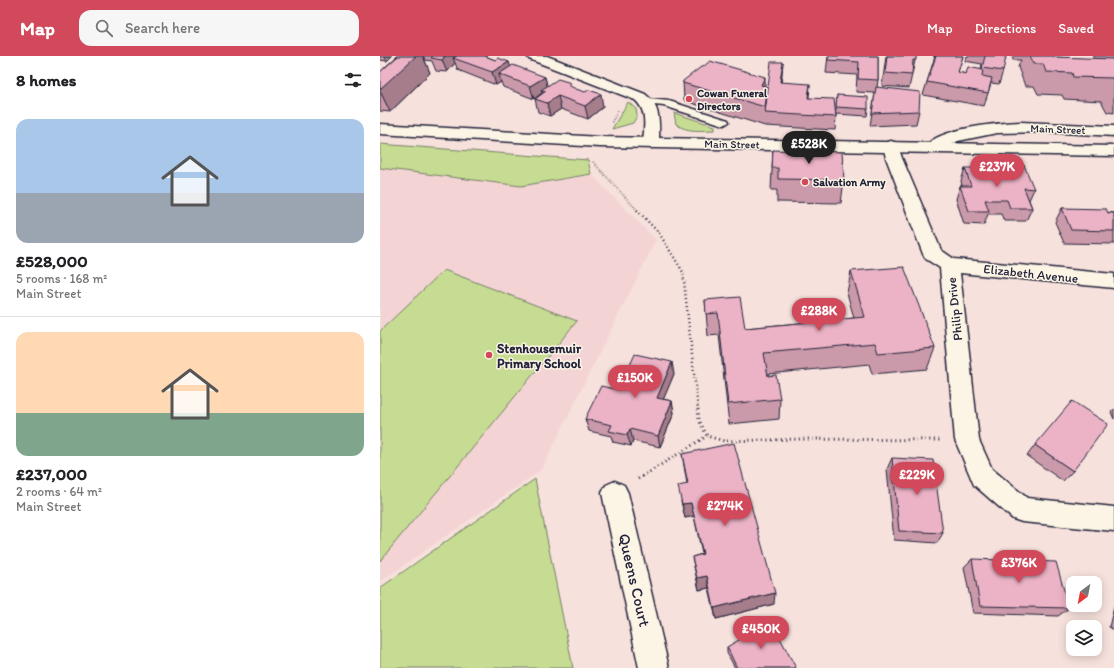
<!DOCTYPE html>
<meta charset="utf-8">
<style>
:root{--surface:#fff;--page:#f6f6f6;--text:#202124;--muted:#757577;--line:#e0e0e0;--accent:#d1495b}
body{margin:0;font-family:Itim,sans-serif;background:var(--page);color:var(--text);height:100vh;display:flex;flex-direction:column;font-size:15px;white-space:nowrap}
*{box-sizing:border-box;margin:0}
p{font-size:13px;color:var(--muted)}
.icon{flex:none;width:22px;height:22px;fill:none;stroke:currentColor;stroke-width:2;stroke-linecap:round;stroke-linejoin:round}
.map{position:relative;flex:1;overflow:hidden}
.sheet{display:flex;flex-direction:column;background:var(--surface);width:380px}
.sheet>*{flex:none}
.needle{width:26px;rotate:212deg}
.fabs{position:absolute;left:686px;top:520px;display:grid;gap:8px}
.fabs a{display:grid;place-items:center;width:36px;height:36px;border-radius:8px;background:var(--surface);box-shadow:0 2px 10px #0003;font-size:20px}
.price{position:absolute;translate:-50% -34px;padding:0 9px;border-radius:14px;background:var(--accent);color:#fff;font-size:13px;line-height:26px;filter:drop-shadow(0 1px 2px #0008)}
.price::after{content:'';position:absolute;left:50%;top:24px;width:12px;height:9px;margin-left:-6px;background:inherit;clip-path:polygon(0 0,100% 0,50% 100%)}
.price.on{background:#222;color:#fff}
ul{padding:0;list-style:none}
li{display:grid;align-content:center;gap:8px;height:212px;padding:0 16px}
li+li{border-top:1px solid var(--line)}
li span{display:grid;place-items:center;height:124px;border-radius:12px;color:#555}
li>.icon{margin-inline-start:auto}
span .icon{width:72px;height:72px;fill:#fffc;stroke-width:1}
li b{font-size:17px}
h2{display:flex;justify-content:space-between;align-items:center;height:48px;padding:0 16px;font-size:17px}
header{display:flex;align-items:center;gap:24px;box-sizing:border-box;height:56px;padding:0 20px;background:var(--accent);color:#fff}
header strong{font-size:19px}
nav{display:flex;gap:22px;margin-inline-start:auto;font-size:14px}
.search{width:280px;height:36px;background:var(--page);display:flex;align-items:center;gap:10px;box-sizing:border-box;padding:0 14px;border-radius:12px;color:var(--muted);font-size:15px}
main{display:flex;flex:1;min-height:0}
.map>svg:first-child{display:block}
</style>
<header>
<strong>Map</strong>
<div class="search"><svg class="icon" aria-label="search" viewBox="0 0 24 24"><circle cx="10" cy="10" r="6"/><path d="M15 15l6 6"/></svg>Search here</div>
<nav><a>Map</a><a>Directions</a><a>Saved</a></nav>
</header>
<main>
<section class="sheet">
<h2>8 homes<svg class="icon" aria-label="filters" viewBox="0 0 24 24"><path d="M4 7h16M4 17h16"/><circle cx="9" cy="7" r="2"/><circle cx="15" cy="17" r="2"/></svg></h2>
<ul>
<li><span style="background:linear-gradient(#a9c7e8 60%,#9aa5b1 0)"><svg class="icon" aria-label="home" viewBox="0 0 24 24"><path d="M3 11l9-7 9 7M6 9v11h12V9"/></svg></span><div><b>£528,000</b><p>5 rooms · 168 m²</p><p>Main Street</p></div></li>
<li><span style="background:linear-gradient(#ffd9b3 65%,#7fa58c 0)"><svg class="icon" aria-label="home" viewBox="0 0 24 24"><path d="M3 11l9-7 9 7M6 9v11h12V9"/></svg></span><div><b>£237,000</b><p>2 rooms · 64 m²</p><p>Main Street</p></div></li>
</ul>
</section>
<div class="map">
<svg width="734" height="612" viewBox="0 0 734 612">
<rect width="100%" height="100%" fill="#f7e1dc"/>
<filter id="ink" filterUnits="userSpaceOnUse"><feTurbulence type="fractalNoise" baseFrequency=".025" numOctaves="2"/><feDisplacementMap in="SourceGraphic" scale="8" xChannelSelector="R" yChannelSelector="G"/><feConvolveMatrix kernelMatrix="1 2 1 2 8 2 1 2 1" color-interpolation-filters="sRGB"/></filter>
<g filter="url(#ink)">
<path fill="#f4d3d5" d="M0 112 141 130 211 118 276 184 161 414 0 526Z"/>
<path fill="#c6dc92" stroke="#747f66" d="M248 46 256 53 257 60 253 67 232 73Z
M294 57 335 70V74C322 74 307 77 296 68Z
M0 88 208 104 211 118 141 130 0 112Z
M64 214 197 265 0 505V275Z
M155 423 193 612H0V532Z"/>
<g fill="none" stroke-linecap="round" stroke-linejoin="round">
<g stroke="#22223b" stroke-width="3">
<path id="lane" d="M268 43 289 45 348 64 349 66 344 69 284 50 264 48 263 46Z"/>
</g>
<g stroke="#22223b" stroke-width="3">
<path id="street" d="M147 0H167L265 38C282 51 279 68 279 87L277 90 271 92 265 90 263 87C264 72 268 55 255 44L149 3Z
M641 66 734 70V80L665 76 617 77 578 85 559 94 553 96 547 94 545 91C558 72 619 67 641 66Z
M511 85 517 87 522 102 561 194 574 203 734 218V232L580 217 599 384 612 413 647 442 734 451V475L642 466 633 463 594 429 575 384 560 212 546 203 543 198 506 102 503 90 505 87Z
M235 425 244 429 248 437 289 612H259L222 437 226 429Z"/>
</g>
<g stroke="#22223b" stroke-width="3">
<path id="secondary" d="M0 68 220 81 734 90V100L220 91 0 78Z"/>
</g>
<path stroke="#22223b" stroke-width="2" stroke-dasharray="0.5 2" stroke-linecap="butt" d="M232 66 238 54
M213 106 258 155"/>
<path stroke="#22223b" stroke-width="2.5" stroke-dasharray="1 3" stroke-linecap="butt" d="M257 154 279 177 303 216 318 354"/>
<path stroke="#22223b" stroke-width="3" stroke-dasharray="1 3.5" stroke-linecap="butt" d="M318 353 319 364 327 380 344 385 423 383 560 384
M258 423 327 380"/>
<use href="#lane" fill="#fcf5e5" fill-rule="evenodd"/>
<use href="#street" fill="#fcf5e5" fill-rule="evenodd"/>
<use href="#secondary" fill="#fcf5e5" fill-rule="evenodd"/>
</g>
<path fill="#cb9aaa" stroke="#22223b" d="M0 0H12L7 5 0 4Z
M15 0H43L50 17 10 56 0 55V16L17 0Z
M43 0H105L115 4 129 6 130 11 165 21 167 30 191 31 223 51 208 63 181 53 170 60 158 56 155 43 162 37 154 43 123 31 121 26 116 29 78 14 75 7 67 16 56 15 52 5 45 4Z
M448 0H498V24L497 31 539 55 536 68 490 70 495 37 476 36 477 19 446 17Z
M506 0H536L529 32 502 30Z
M553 0H583L578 16 586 18 601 13 602 8 585 5 587 0H621L623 15 619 28 611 27 604 50 543 39 555 0Z
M632 0H673L674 1 715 3 713 0H734V57L727 56 721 45 684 43 682 39 658 38 654 30H645L638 11 641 4H633Z
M402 19 401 26 429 42 456 55 457 39 488 53 487 60 456 58V61L455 74 385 70 305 45 304 44 303 25 388 31Z
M393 94 464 124 461 147 397 146V134H391Z
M624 108 654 133 649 144 652 152 646 165H624L621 158H608L604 169 584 168 576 143 580 130H582L581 125 585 112 609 118 620 119Z
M682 152 734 157V188L684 187 675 166Z
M471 215 555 292 547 313 492 318 489 308 388 318V320L400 343 399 363 349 368 339 279 328 280 325 244 365 272 474 262 467 237Z
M294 318 283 343 292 345 294 357 280 391 253 385 251 390 233 386 231 380 209 375 205 363 239 334Z
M734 353V363L731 356Z
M655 389 693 415 683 425 647 400Z
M302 398 394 548 336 563 329 532 319 534 312 501 322 498 314 460 305 462 301 445 307 428Z
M512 402 563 477 557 487 514 484 507 413Z
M592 503 689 552 678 560 593 557 584 511Z
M734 550V574L729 571Z
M347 591 416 612H355L347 597Z"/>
<path fill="#a57d8b" stroke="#22223b" d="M4 0H12L7 5Z
M33 0H43L50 17 10 56 0 35V33Z
M65 0H82L73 2 75 7 67 16 62 4Z
M129 6 133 18H119L121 26 116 29 112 16Z
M403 6 402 19 399 39 400 26Z
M165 21 168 33 161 34 162 37 154 43 150 30Z
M385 21V39L381 29Z
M430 28 429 41 427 55 428 42Z
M221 38 223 51 208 63 205 50Z
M178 40 181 53 170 60 167 47Z
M292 306 294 318 279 354 277 342Z
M292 345 294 357 280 391 278 380Z
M250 373 253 385 251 390 247 379Z
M311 447 314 460 305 462 302 448Z
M327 520 329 532 319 534 317 522Z
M395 537 394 548 336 563 334 552Z"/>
<path fill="#ecb3c6" stroke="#22223b" d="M18 0H36L0 33V16Z
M53 0H65L62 4 51 2Z
M77 0H105L115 4 118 2 129 6 112 16 73 2Z
M448 0H498V24L478 23 479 6 448 4Z
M507 0H536V4H533L532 19 505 17Z
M556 0H583L578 16 586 18 588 11 603 14 602 20 612 22 608 37 547 26Z
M605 0H621L626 1 623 15 602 12Z
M650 0H673L674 1 734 3V27L732 22 693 21 692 17 666 16 663 8H653Z
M330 5 385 21 381 29 388 31 385 51 303 27V25L321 11H323Z
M391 6H403L400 26 430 28 428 42 454 43 456 61 385 57Z
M133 9 165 21 150 30 119 18Z
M178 23 191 27 188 29 196 33 205 36 209 34 221 38 205 50 178 40 167 47 155 43 166 35 161 34Z
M496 31 540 36 539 55 492 57Z
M457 39 488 41V53L456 51Z
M393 94 462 96 464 124 398 123V112H392Z
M624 108 644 109 654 133 644 132 652 152H630L627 144H605L609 155H589L580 130H591L585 112H607L609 118 628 119Z
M682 152 726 153 728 157H734V175L691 174Z
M524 211 555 292 498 297 495 287 384 297 388 320 396 319 400 343 348 348 338 257 326 258 325 244 360 241 365 272 485 261 471 215Z
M255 298 292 306 277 342 292 345 278 380 250 373 247 379 229 375 232 369 205 363 221 330 239 334Z
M692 345 728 368 693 415 655 389Z
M354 387 395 537 334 552 327 520 317 522 312 501 323 498 311 447 302 448 298 430 308 428 302 398Z
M512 402 553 404 563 477 519 475Z
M592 503 676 506 689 552 600 550Z
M391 565 416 612H357L347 591Z"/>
</g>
<g fill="#d1495b" stroke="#fcf5e5" stroke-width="1.5">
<circle cx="309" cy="43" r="4"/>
<circle cx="425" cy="126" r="4"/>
<circle cx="109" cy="299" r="4"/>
</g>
<g text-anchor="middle" stroke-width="3" stroke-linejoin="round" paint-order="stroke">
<g font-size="11" font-weight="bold" fill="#22223b" stroke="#fcf5e5" text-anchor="start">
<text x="317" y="41">Cowan Funeral<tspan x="317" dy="13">Directors</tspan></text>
<text x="433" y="130">Salvation Army</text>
</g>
<g font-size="11" fill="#22223b" stroke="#fcf5e5">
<text transform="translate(678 73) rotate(2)" y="4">Main Street</text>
<text transform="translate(352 88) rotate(1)" y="4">Main Street</text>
</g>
<g font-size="13" fill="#22223b" stroke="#fcf5e5">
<text transform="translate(651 217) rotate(6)" y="5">Elizabeth Avenue</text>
<text transform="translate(574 253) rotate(-96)" y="5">Philip Drive</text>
</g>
<g font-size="13" font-weight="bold" fill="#22223b" stroke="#fcf5e5" text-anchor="start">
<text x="117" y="297">Stenhousemuir<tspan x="117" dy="15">Primary School</tspan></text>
</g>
<g font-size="16" fill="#22223b" stroke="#fcf5e5">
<text transform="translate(255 524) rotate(77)" y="6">Queens Court</text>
</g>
</g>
</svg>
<div class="fabs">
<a><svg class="needle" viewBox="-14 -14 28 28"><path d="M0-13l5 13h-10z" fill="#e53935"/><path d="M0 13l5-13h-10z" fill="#757577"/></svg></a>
<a><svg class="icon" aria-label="layers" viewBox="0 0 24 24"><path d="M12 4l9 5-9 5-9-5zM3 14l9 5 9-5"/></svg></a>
</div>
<b class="price on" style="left:429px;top:109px">£528K</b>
<b class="price" style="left:617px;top:132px">£237K</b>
<b class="price" style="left:439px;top:276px">£288K</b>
<b class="price" style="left:255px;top:343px">£150K</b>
<b class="price" style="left:537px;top:440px">£229K</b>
<b class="price" style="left:345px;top:471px">£274K</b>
<b class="price" style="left:639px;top:528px">£376K</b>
<b class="price" style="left:381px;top:594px">£450K</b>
</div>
</main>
